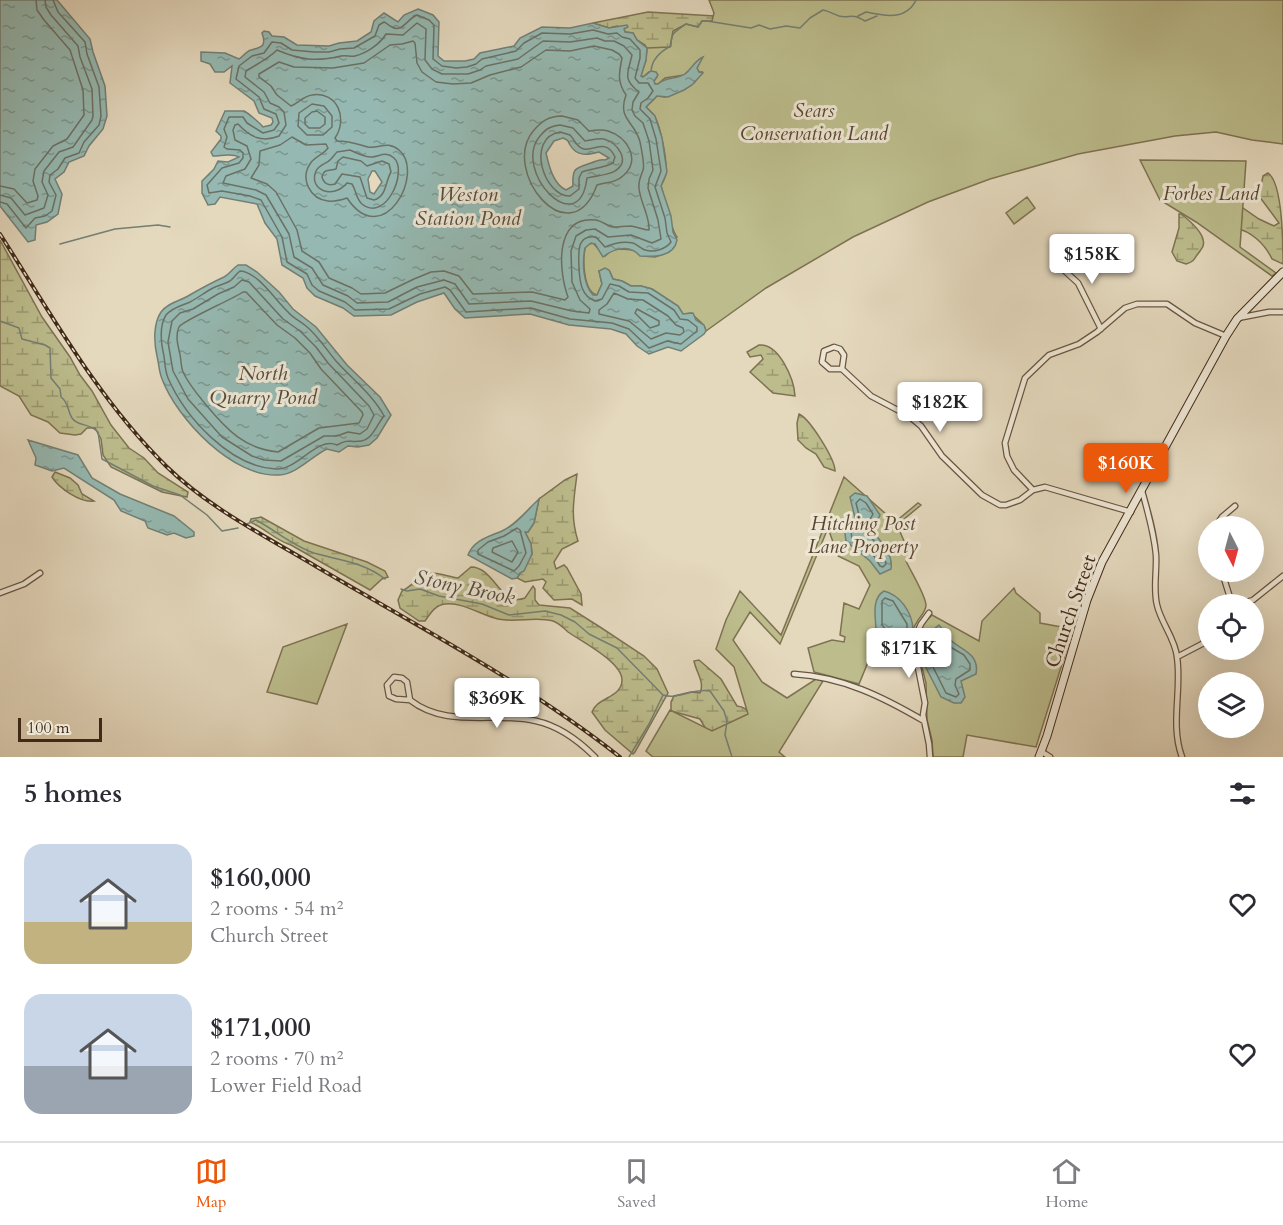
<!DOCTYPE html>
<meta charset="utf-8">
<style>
:root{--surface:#fff;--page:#f7f7f7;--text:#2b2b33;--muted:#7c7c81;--line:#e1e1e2;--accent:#ea580c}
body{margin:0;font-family:Cardo,serif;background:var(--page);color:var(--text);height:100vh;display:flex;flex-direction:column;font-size:22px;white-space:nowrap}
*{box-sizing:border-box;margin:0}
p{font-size:20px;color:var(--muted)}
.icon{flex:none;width:33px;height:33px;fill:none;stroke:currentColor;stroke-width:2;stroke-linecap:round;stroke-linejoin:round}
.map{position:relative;height:757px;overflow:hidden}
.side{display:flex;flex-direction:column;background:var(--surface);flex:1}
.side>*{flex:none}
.needle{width:39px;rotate:174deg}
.controls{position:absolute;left:1198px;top:516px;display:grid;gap:12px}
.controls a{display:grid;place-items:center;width:66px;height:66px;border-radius:50%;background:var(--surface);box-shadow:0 6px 24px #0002;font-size:30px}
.scale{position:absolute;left:18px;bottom:15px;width:84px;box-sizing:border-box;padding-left:6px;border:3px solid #412917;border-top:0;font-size:16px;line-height:21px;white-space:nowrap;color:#412917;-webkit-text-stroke:4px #ede6d4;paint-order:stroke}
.price{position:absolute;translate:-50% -51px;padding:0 14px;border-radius:6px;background:#fff;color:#222;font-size:20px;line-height:39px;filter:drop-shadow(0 2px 3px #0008)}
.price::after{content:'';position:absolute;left:50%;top:36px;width:18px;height:14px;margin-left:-9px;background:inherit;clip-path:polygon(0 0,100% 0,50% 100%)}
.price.selected{background:var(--accent);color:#fff}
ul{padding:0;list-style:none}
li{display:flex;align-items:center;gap:18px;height:150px;padding:0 24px}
li span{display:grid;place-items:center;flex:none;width:168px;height:120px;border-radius:18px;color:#555}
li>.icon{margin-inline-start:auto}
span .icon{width:72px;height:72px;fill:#fffc;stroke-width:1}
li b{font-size:26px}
h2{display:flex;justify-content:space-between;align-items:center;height:72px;padding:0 24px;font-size:26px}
.menu{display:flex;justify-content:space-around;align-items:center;height:84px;border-top:2px solid var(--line);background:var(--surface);font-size:16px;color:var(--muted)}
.menu a{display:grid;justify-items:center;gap:3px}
.menu .selected{color:var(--accent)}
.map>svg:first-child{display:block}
</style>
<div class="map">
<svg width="1283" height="757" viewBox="0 0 1283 757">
<defs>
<pattern id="wetland-marsh" width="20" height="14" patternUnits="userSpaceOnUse" patternTransform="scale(1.5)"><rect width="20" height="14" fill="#bcbc8c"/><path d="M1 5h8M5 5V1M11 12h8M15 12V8" fill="none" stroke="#9a9971"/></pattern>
<pattern id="water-ripples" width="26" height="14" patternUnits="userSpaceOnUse" patternTransform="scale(1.5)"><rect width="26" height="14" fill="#95b9b2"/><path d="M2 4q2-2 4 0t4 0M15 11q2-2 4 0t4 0" fill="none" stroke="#7b9690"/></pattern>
</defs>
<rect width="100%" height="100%" fill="#e4d8bd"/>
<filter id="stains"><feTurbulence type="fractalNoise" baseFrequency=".00333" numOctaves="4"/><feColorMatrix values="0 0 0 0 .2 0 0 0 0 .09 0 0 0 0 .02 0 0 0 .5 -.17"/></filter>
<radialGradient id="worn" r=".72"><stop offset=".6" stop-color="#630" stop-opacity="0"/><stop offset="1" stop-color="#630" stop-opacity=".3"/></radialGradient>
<path fill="url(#wetland-marsh)" stroke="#7e7252" stroke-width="1.5" d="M648 12 715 16 719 15 665 78 645 45 637 40 633 33 625 32 624 29 617 26 609 28 593 23Z
M1268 173C1283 183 1283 243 1283 264L1272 259C1265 244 1251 231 1235 228L1240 206 1259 219 1274 226 1279 223 1259 196 1263 176Z
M1179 214H1181C1189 220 1207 235 1203 246 1203 247 1198 254 1197 255 1194 260 1193 262 1186 264L1177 261 1172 252 1179 228Z
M0 240 42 317 70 357 80 375 92 391 111 425 129 448 144 458 158 473 188 492 187 497 162 492 111 467 103 455 101 439 95 428H87L81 434 75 435 60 433 48 422 31 415 19 396 0 386Z
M759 345C779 343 794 379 795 396L773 393 750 372 763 359 761 355 750 357 747 352Z
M799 414C810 419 835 459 835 471L824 467 816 454 806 448 798 440 797 423Z
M55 472 70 478 78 485 82 494 94 501C80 503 59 488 52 477Z
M577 474C574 499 570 516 578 541L562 549 554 562 556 569 564 565 567 568 581 594 582 605 572 599 554 600 543 588 546 582 543 579 525 582 517 578 532 554 531 544 525 532H528L534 523 539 499 565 480Z
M261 517 304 541 367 562 385 571 388 577 382 579 370 590 291 545C276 541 265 528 250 522L251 519Z
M471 567C495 567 500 608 525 598L533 586 535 589V600L539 605 570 608 600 627 644 656 657 669 668 693 635 752 633 754 605 730 592 712C597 697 622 698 622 680 622 662 581 641 568 632 564 628 559 623 553 621 535 616 516 623 498 619 481 615 463 602 445 604 435 605 430 614 425 621H419L400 608 398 600 402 591C410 587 415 581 422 576 433 569 447 577 458 578Z
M699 660 721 679 737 706C754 708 751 722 752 736L707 731 700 719 671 711V702L674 696 691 692 700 693C705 682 696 672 694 661Z"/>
<path fill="#bcbc8c" stroke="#7e7252" stroke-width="1.5" d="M709 0H1283V144L1252 140 1216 132 1175 136 1078 154 990 179 928 202 853 237 766 288 706 331C705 323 696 319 691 313L683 314 678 306 652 289 641 286H631L622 281 613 279 610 272 599 271 602 284 597 295C583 292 582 257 586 245L593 243 605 256 612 250 620 249 634 250 643 256 655 257 669 252 677 237C670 228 665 199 661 186 663 181 666 177 666 173 667 160 661 128 655 117 653 113 648 110 646 107L657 96 665 97 694 83 702 72H699L697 68 702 58 684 75 665 78 658 84H655L654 81 657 77 649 72 643 77 641 75 646 60 647 48 670 47 673 31 686 24 698 27 702 21H712L714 13Z
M1140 160 1246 161 1240 247 1276 273 1272 276 1196 222 1160 200Z
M1027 197 1035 208 1014 224 1006 213Z
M844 477 895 522 918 503 921 505 897 525 912 559 906 561C911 572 925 594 926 605 926 612 920 616 917 622 909 633 910 646 913 659L873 650 859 684 814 672 808 648 832 640 844 642 845 637 840 635 844 603 859 609 870 585 859 566 838 556 828 528 780 644 750 612 733 640 762 682 787 698 816 679 823 681 779 752 785 757H653L646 751 670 710 712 731 748 714 734 667 716 649 726 620 740 591 781 635Z
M1014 588 1016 593 1040 613V623L1073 629 1036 747 967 735 963 757H933L932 740 927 720 926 683 917 647 918 636 922 625 932 615 979 641 982 621Z
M347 624 317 704 267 692 283 647Z"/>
<path fill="url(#water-ripples)" stroke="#737f74" stroke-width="1.5" fill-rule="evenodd" d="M0 0H57L90 39 93 52 105 86 107 116 103 129 89 146 84 156 69 162 64 172 55 179 62 194 58 214 47 222 36 225 35 240 28 242 0 206Z
M418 9 433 15 439 22 438 56 444 61H465L474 59 480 53 514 46 520 38 542 27 570 28 593 23 609 28 627 25 628 27 624 29 625 32 633 33 637 40 647 48 646 60 641 76 643 77 651 71 656 72 658 75 654 81 655 84H658C667 76 676 80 685 74 692 69 694 61 703 57L697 68 699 72 703 73 692 85 684 90 668 97 657 96 646 107 655 116 662 138 667 172 661 186 671 216 673 232 677 240C674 257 654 257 640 256 630 244 614 248 603 257L595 244 591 243 585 248C582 262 583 285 593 295H597L602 284 599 271 605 268 609 270 613 279 622 281 631 286H641L652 289 678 306 683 314 693 313 696 320 704 325 706 331 704 334 681 351 668 347 649 354 637 346 626 334 611 329 569 325 530 314 465 318 455 309 444 293 417 302 391 315 354 316 343 308 315 296 307 288 303 278 282 265 277 239 265 223 257 204 220 197 215 204 208 205 202 193V181L214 169 218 161 228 162 239 157C232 153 221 156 213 156L211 152 221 139V136L216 131 225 111H244C248 113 260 123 263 127L271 125 273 122 272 118 259 113 254 101 230 83 232 66 224 72H215L210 64 201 61V52L225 53 239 59C243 57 246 51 251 50 261 47 267 47 262 33L264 31 269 32 272 36 284 37 297 45 329 46 339 43 357 41 371 32 374 21 384 13 398 22 404 15ZM563 138C570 142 566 138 570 145 577 157 588 155 599 152L609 158 605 160C599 159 597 161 591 163 575 168 572 168 573 186L566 190C553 184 549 166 546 153L554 141ZM372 171H375L382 182 374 194 370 192 368 179Z
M238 265H246L257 272 279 292 293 309 316 327 347 365 380 397 391 415 377 438 369 445 358 447 348 446 339 452 327 449C312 456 297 474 279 475 233 478 177 419 162 379 159 372 159 364 157 356 154 343 153 324 161 312 169 302 178 302 188 296 200 289 211 283 224 277 230 274 232 269 238 265Z
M28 440 78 455 92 478 120 494 174 516 194 532V536L186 538 174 533 167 535 148 528 145 521 121 511 114 500 64 468 52 471 35 465 36 458Z
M855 493 867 496 880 515C879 519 873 524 872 528 872 535 894 549 891 569L880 574 870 561 846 541 844 525 856 522 850 497Z
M539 499 534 523 528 532H525L531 544 532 554 524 571 520 573 517 578 512 579 468 555C474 540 488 537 502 531 516 525 528 509 539 499Z
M884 591C900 595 912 612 913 629L905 639 908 648 906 654 889 643 876 628C875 615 872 598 884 591Z
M939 625C943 629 943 633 947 637 959 650 980 652 976 674L961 681 965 697 961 703H954L941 697 922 660 924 655 937 658C942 649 931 644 926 638L928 634Z"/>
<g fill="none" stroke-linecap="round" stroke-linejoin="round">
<path stroke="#6b7164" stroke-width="1.5" d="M417 15 429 20 434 25 433 59 442 66 456 68 467 67 476 64 482 59 516 51 524 43 542 33 570 34 593 30 608 34 617 33 622 37 630 39 640 50V58L635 78 639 83H648L653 91 648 98 641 103 640 109 650 119 656 139 661 171 655 187 665 218 667 233 671 242C666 249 654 253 645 250 641 249 638 245 633 243 624 241 614 243 605 247L596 237C575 234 579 255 579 269 580 282 581 296 595 301L602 299 610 284 619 286 629 292 648 293 674 310 680 319 688 320 697 327V331L681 344 667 341 649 348 629 329 612 323 570 319 531 308 466 312 450 290 445 287 420 294 389 309 355 310 345 302 319 291 312 285 307 274 287 262 282 237 261 200 250 196 222 191 209 193 207 185 222 168 239 163 243 158V153L240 150 227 149 224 147 227 137 224 129 229 117H243L247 123 263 133 274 130 279 123 276 114 264 109 259 97 236 79 239 66 252 56 264 53 272 42 281 43 292 50 314 52H329L340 49 354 48 375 36 379 25 384 22C387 23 389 26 392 27 402 33 407 19 417 15Z
M417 23 426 29 425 60 432 69 442 74H468L480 70 486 66 518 59 543 41 570 42 597 38 605 41H614L624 46 632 55C628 73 622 79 639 92L633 102 632 110 635 116 643 123 649 141 653 170 649 179 648 188 658 220 661 239 652 243 631 235 608 237 595 229 586 230 576 236 571 251 572 282 580 300 590 309 589 313 572 311 531 301 469 304 455 284 444 280 417 287 388 302 357 303 348 296 323 285 312 268 294 257 289 234 266 195 256 190 223 183 226 176 245 169 251 159 247 146 235 140 233 130 235 125 238 124C250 137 262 143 279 136L286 125 284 112 279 107 270 103 264 92 245 77 246 71C257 64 268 59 277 50 300 60 316 62 341 56 346 55 351 57 355 56 367 53 380 44 386 34L403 35Z
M413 41 415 43 417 63 422 72 436 82 453 84 471 83 490 75 521 67 546 50 570 51 594 46 612 50 619 54 622 58C619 73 617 82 626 95 617 120 635 121 640 142 641 147 645 166 643 170 641 176 638 181 639 188 640 202 650 216 649 230 643 230 638 227 631 226 625 226 619 227 613 227 607 226 602 221 596 220 553 215 559 273 568 297L565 300 532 292 473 294 459 276 444 271 431 272 414 279 385 293 361 294 352 288 329 278 319 262 302 251 297 230 276 192 267 184 251 178 259 165 260 151 280 145 292 137 306 145 326 144 328 148C323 155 314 157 310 164 300 179 310 199 328 201 335 202 341 200 347 198 383 252 426 173 399 150 387 140 379 149 368 147 357 144 349 141 337 141L335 138C348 119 338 91 312 95 304 96 298 103 291 106L277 95 271 86 259 77V74L279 62 294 67 333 68 364 63 390 45 402 44Z
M312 104 324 106 332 116V127L323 135H307L298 126 299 113Z
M317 111 325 117V124L320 128H309L305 124V118L312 112Z
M562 116 578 120 589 131C595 130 602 129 608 131 627 137 641 159 624 175 616 183 606 182 597 185 570 258 499 170 534 130 542 121 549 116 562 116Z
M560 125 573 128 585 141C592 140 598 138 604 139 618 143 631 161 615 171 609 175 595 176 587 178 579 243 511 170 540 136 546 129 550 126 560 125Z
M560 132 570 135C575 140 576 147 584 149 595 151 606 138 615 157L613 163C606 167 591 169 582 172L579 178V189L570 196C544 197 525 138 560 132Z
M350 150C355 152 366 158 372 157 380 156 386 151 394 158 408 171 386 223 362 204 356 199 356 190 352 184L347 183C333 200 308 190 316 171 319 164 327 164 331 159 333 157 335 154 337 152Z
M343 157 361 161 367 166 382 161 389 164 391 172C385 182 387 196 374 200L367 198 360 177 342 174 335 184C329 186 324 184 322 177 324 168 330 171 336 169L338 161Z
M0 186 14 189 27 203 37 200 38 196 33 181 35 169 53 146 67 139 84 115 83 90 70 50 44 20 37 10 36 0
M0 195 11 198 25 215 44 208 48 195 42 182 44 171 59 152 73 147 92 120 93 116 92 89 80 57 78 46 51 15 46 7 45 0
M0 202 7 204 26 228 35 218 45 216 52 211 56 195 49 182 50 175 58 169 65 158 79 153 84 142 99 125 101 116 99 87 87 54 85 42 58 12 53 0
M240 271C258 272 275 300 288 312 293 318 300 321 306 326 318 336 326 349 336 361 352 379 373 395 384 416 377 424 373 439 361 441 349 443 350 438 337 445 317 436 298 470 276 469 230 467 185 417 168 378 165 371 165 363 164 356 161 343 159 326 166 315 173 307 181 306 190 302 198 298 205 292 213 288 219 285 225 284 230 281 234 278 236 274 240 271Z
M242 280 249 282 283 319 300 331 316 347 328 363 369 406 374 415 367 429 360 434 348 432 337 436H324L281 461 264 460 252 456 222 437 188 399 173 371 168 342 172 321 180 313 193 309 218 294 234 287Z
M243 292H246L277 325 295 338 310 353 321 369 362 412 363 415 359 423 319 428 278 452C245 449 227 430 207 406 198 395 189 385 183 372 181 367 181 360 180 354 178 346 175 336 179 327 182 321 233 299 243 292Z
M614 293 628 299 643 300 668 316 676 325 683 328 684 332 680 335 666 333 651 339 629 321 599 314V310L607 304Z
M637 309 659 321V325L650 328 635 313Z
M860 499 866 503 873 514 867 525V532L881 550 886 564 883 567 880 566 874 556 852 539 851 531 861 523 856 503Z
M517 528 520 530 526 553 519 566 514 571 478 554V550L488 542 504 536Z
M512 541 518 552 512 562 492 552 493 548Z
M885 598 893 601 907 624V628L897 640 893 638 882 625V601Z
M947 645 964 655 970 664V670L956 679 955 685 959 694 956 697 946 693 933 667 934 664 943 660 945 655 944 647Z"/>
<path stroke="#737f74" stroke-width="1.5" d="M858 16 866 12C884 16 906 21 916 0
M651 71C652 59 661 51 671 46 671 32 675 32 686 24L698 27 702 21H707L751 28 759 25 770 29 786 26 800 28 810 18 823 10C829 11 833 14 839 16 850 19 850 12 865 21L877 16
M60 244 115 229 158 225 170 227
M0 321 19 328 22 339 45 345 50 348 51 378 60 389 61 397C69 403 67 410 72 418 78 427 88 422 98 432L102 459 153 486 180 495 207 515 222 531 238 528
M247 524 256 520C275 530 293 546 314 553 338 560 364 562 385 579
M401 589 407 591 420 589 439 596 482 604 509 615 545 611 561 615 575 622 589 634 617 648 663 695C679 700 694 687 710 691L724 711 727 721 725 735 732 757
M629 757 649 724 663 695"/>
<g stroke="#6a5540" stroke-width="7">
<path id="street" d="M1055 262 1078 283 1101 329
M1238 318 1269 312H1283
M834 347 840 349 844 355 842 369H830L822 362 824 351Z
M842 369 871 396 909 416 921 426 942 456 982 495 1000 505H1006L1020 500 1033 490
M1142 491C1148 512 1154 533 1156 555 1157 571 1153 589 1157 605 1161 623 1175 638 1177 657 1182 690 1170 725 1182 757
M1131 512 1045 487 1033 490 1014 470 1007 456 1005 443 1025 378 1049 355 1079 344 1097 332 1125 308 1137 304H1167L1195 323 1226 336
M1216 526 1222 517 1235 506
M1222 572 1232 604
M0 593 24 584 40 573
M1240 604 1253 600 1283 576
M929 613 921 624 913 642 925 703 923 715 929 744 930 757
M1177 657 1202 644 1209 637
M794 674C843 677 883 697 924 721
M394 677 402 678 407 682 410 700 396 699 389 696 387 685Z
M410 700C447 729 494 711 536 721 559 726 579 741 595 757
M1042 752 1050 757"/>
</g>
<g stroke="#412917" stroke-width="9">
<path id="secondary" d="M1039 757 1047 736 1087 600 1102 562 1226 336 1237 319 1283 272"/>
</g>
<use href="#street" stroke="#ede6d4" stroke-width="4.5"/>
<use href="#secondary" stroke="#ede6d4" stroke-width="7"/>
<g stroke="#412917" stroke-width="4">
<path id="rail" d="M0 234C51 314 98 399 166 466 209 508 265 536 317 567 419 627 526 683 620 757"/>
</g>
<use href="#rail" stroke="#ede6d4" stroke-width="1.5" stroke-dasharray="4.5" stroke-linecap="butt"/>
</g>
<g text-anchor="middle" stroke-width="6" stroke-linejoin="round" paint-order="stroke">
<g font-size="20" font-style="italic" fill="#5a462e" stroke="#ede6d4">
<text x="814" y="117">Sears<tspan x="814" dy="23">Conservation Land</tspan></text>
<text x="1211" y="200">Forbes Land</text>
<text x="863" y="530">Hitching Post<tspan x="863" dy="23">Lane Property</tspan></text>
</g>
<g font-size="20" fill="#412917" stroke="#ede6d4">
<text transform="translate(1070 611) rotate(-71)" y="7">Church Street</text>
</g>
<g font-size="21" font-style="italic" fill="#564d3e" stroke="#ede6d4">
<text x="468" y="201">Weston<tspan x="468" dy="24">Station Pond</tspan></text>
<text x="263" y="380">North<tspan x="263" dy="24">Quarry Pond</tspan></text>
<text transform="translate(465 587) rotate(12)" y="7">Stony Brook</text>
</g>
</g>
<rect width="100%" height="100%" filter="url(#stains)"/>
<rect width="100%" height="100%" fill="url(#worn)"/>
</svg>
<div class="controls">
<a><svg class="needle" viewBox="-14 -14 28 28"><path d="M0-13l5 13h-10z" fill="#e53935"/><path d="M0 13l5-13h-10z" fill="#7c7c81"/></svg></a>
<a><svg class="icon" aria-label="locate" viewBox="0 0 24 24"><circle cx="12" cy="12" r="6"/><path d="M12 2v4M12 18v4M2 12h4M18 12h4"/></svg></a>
<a><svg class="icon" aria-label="layers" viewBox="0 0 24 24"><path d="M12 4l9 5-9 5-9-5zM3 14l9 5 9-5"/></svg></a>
</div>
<div class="scale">100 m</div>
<b class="price" style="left:1092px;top:285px">$158K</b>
<b class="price" style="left:940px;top:433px">$182K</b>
<b class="price selected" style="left:1126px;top:494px">$160K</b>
<b class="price" style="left:909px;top:679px">$171K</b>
<b class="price" style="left:497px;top:729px">$369K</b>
</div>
<section class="side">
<h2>5 homes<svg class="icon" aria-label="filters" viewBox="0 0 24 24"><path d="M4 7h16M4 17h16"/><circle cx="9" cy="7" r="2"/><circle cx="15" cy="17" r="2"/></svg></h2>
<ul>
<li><span style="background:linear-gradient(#c9d6e8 65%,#c2b280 0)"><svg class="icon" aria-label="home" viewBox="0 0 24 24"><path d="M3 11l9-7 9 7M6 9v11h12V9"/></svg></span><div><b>$160,000</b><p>2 rooms · 54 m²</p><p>Church Street</p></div><svg class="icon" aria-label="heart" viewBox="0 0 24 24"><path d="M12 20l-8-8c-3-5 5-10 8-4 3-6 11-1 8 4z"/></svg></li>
<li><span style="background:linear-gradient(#c9d6e8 60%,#9aa5b1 0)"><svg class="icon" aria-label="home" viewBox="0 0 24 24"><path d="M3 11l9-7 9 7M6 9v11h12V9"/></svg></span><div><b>$171,000</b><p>2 rooms · 70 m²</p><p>Lower Field Road</p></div><svg class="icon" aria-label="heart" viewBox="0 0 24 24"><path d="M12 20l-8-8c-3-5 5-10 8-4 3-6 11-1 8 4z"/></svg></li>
</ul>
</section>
<nav class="menu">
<a class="selected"><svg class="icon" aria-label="map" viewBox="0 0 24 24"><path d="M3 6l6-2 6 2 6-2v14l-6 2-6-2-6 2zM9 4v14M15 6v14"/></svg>Map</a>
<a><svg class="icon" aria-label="saved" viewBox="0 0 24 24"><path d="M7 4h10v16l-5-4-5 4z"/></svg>Saved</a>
<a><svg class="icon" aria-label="home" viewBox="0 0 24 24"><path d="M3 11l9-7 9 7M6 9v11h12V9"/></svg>Home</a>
</nav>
